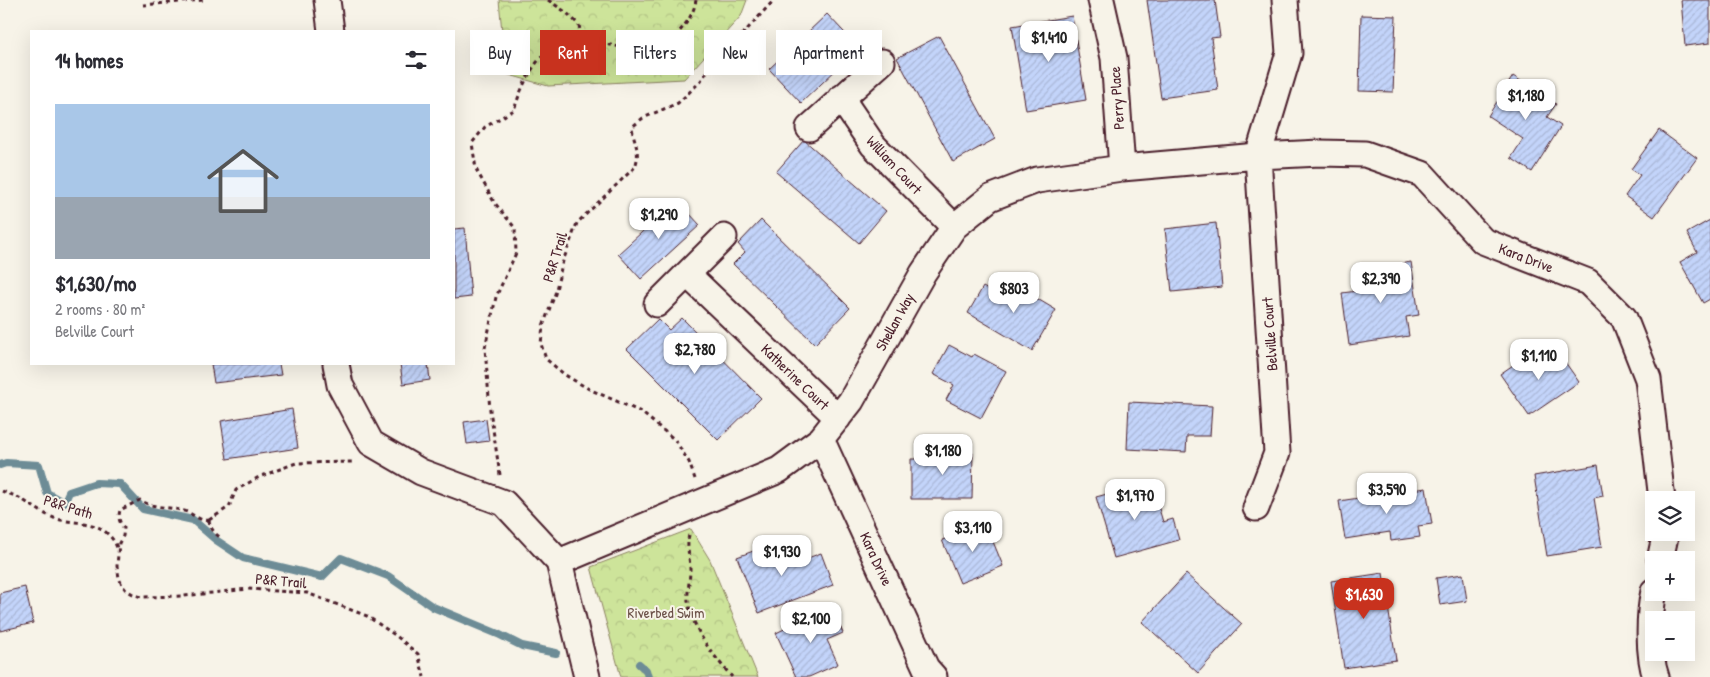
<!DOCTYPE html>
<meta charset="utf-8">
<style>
:root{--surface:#fff;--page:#f2f2f3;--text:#2b2b33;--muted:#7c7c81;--line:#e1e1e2;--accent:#c8321e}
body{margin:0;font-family:"Patrick Hand",sans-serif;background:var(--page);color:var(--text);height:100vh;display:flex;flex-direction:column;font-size:19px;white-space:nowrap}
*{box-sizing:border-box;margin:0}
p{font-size:16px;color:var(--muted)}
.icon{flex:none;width:28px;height:28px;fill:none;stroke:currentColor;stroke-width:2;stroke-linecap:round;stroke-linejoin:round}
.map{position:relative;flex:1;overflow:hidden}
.panel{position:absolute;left:30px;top:30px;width:425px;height:335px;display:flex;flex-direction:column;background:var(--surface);border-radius:0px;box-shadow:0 5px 20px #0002}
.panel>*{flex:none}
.banner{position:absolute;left:470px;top:30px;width:475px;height:45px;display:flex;gap:10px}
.buttons{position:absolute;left:1645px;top:491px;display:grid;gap:10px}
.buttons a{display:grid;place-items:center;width:50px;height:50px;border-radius:0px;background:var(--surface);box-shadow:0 5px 20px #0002;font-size:25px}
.price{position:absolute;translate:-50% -42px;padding:0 11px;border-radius:10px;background:#fff;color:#222;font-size:16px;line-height:32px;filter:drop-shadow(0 1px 2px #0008)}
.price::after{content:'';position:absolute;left:50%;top:30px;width:15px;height:11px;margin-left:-8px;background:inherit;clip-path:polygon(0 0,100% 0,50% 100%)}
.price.on{background:var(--accent);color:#fff}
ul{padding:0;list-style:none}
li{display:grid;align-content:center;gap:10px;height:265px;padding:0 25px}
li+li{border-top:1px solid var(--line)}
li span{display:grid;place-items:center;height:155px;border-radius:0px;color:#555}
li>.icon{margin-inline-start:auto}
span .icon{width:90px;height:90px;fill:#fffc;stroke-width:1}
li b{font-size:21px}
h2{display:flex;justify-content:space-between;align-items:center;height:60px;padding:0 25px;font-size:21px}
.tag{padding:0 18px;border-radius:0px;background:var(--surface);box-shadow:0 5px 20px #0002;font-size:18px;line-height:45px}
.tag.on{background:var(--accent);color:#fff}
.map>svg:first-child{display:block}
</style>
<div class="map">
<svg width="1710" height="677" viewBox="0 0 1710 677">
<defs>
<pattern id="park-crowns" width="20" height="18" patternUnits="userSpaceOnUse" patternTransform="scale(1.25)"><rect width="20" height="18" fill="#cde49a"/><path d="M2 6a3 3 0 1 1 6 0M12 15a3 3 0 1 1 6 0" fill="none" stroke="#b2c385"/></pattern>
<pattern id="building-hatch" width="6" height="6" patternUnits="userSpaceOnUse" patternTransform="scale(1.25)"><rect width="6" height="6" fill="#c3d4fa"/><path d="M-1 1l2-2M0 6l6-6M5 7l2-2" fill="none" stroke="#a9b6d6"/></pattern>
</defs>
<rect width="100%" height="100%" fill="#f7f3e8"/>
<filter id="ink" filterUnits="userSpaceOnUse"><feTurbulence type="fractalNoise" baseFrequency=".02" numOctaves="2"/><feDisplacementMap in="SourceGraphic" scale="10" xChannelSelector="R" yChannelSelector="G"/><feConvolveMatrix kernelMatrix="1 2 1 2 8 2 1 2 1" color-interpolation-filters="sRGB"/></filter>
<g filter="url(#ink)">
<path fill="url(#park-crowns)" stroke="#8c8262" d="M499 0H747L741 16 684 79 548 86 506 74Z
M691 529 710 560 758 677H621L591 567Z"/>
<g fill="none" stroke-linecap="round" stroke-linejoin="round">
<path stroke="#6d8c96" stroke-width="8" d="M0 465 6 463 39 465 47 493 64 503 69 492 96 483 120 484 143 509 193 520 216 540 243 558 322 577 341 558 388 576 433 607 498 634 522 646 556 653
M639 664 646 670 648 677"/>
</g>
<path fill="url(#building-hatch)" stroke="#4a1f2b" d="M1147 0H1215L1220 37 1211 38 1218 90 1161 98Z
M1681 0H1710V43L1685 46Z
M827 14 859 48 801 103 769 69Z
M1361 15 1396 16 1393 92 1359 91Z
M1072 16 1086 100 1026 110 1012 26Z
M939 36 995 139 953 162 897 58Z
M1513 76 1556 104 1547 117 1561 126 1532 172 1511 158 1523 139 1488 116Z
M1659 130 1697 158 1654 217 1625 196 1640 175 1631 169Z
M804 140 886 211 859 243 776 172Z
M677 200 700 225 641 279 618 254Z
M761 220 850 308 815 344 733 264 745 252 738 244Z
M1710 220V299L1703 303 1680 262 1697 252 1687 233Z
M1216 223 1222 287 1172 292 1165 229Z
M465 228 471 297 454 299V229Z
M1411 262 1419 315 1406 317 1409 336 1349 345 1342 293 1357 291 1354 271Z
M1009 282 1056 310 1032 351 968 313 983 287 1001 297Z
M682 318 761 398 718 440 627 349 658 319 669 330Z
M949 345 972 357 974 354 1006 371 981 418 946 400 954 385 933 374Z
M1532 352 1540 364 1558 352 1579 382 1529 416 1500 374Z
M211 364H279L281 375 214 383Z
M400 364H428L430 380 403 384Z
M1129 402 1212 406 1210 436H1187L1186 452 1127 449Z
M292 409 298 448 227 459 221 421Z
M486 419 489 441 467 444 464 422Z
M927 451 973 452 972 499H911V459H927Z
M1598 465 1603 496 1594 498 1602 547 1547 556 1534 476Z
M1151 482 1163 522 1173 519 1179 540 1114 558 1096 497Z
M1426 488 1432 524 1418 526 1420 537 1391 541 1390 532 1345 539 1339 501Z
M985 522 1003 566 960 583 942 540Z
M778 542 787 566 821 553 833 585 759 613 737 557Z
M1383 573 1396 660 1344 668 1331 581Z
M1186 574 1242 624 1198 673 1142 622Z
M1463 574 1467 601 1440 605 1436 578Z
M25 587 33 623 0 631V593Z
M831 607 843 633 827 640 838 664 809 677H796L776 633Z"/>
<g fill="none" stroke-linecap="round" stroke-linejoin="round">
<g stroke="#4a1f2b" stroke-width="29">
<path id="minor" d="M327 0 331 31
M1101 0 1114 58 1122 168
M841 98 873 145 954 227
M809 128 882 62
M687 274 838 418
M657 304 724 237
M336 364 340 385 371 443 421 472 504 503 559 562 587 677
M821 439 926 668 934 677
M1256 508 1277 453 1258 156 1289 53 1285 0
M1660 560 1666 532
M559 562 779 470 821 439 851 401 923 273 954 227 990 198 1037 180 1122 168 1258 156 1320 153 1365 154 1422 174 1483 241 1588 282 1624 318 1648 379 1662 500
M1654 591C1649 614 1648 655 1656 677"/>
</g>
<path stroke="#4a1f2b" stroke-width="3" stroke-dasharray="4 4" stroke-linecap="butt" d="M548 0 567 13 579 25 582 42
M143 5 204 0
M500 475 490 410 485 348 496 297 516 253 515 228 494 202 476 169 472 143 485 127 514 110C522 85 537 49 565 43 586 38 610 46 630 48 641 50 655 53 664 47 669 44 674 37 678 33 687 23 694 13 696 0
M695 479 689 462 675 440 641 412 589 389 565 375 546 359 541 344 543 326 555 294 562 264 577 223 635 167C641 151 634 143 632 127L643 118 678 103 700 82 721 51 742 35 774 0
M2 491C9 494 17 496 23 500 34 507 42 513 54 518 68 523 86 521 100 528 107 532 116 541 117 549
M209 520C202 522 194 515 187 512 171 506 154 509 140 500L120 510C118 518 119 522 124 528L123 536 119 543 117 566 119 578 122 585 126 590 133 594 141 597 184 596 248 589 307 593 367 616 395 635 418 654 424 677
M209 520 229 507 236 490 259 477 296 463 355 462
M209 520C210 528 214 533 221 538
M689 535C686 546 690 558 690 570 690 580 687 591 688 601 693 631 713 655 732 677"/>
<use href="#minor" stroke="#f7f3e8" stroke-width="25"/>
</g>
</g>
<g text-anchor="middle" stroke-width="4" stroke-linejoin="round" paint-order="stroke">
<g font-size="15" fill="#4a1f2b" stroke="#f7f3e8">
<text transform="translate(1117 98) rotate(-94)" y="5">Perry Place</text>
<text transform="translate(894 165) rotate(47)" y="5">William Court</text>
<text transform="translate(555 257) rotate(-73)" y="5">P&amp;R Trail</text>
<text transform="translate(1526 258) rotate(21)" y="5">Kara Drive</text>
<text transform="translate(895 322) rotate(-61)" y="5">Shellan Way</text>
<text transform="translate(1270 334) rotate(-94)" y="5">Belville Court</text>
<text transform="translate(795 377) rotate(44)" y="5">Katherine Court</text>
<text transform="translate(68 507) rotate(17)" y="5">P&amp;R Path</text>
<text transform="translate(876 559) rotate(65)" y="5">Kara Drive</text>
<text transform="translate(281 581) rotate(5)" y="5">P&amp;R Trail</text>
</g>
<g font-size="15" fill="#6b5047" stroke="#f7f3e8">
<text x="666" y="618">Riverbed Swim</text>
</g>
</g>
</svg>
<div class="buttons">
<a><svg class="icon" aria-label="layers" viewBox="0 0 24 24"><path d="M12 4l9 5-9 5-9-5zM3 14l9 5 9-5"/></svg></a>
<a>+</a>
<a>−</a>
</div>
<b class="price" style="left:1049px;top:63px">$1,410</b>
<b class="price" style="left:1526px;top:121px">$1,180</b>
<b class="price" style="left:659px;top:240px">$1,290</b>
<b class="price" style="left:1381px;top:304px">$2,390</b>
<b class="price" style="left:1014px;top:314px">$803</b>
<b class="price" style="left:695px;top:375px">$2,780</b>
<b class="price" style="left:1539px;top:381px">$1,110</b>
<b class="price" style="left:943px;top:476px">$1,180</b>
<b class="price" style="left:1387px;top:515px">$3,590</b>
<b class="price" style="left:1135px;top:521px">$1,970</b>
<b class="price" style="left:973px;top:553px">$3,110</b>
<b class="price" style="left:782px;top:577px">$1,930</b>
<b class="price on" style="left:1364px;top:620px">$1,630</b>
<b class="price" style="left:811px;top:644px">$2,100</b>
<div class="banner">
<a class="tag">Buy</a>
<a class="tag on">Rent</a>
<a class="tag">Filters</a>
<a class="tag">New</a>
<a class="tag">Apartment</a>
</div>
<section class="panel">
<h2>14 homes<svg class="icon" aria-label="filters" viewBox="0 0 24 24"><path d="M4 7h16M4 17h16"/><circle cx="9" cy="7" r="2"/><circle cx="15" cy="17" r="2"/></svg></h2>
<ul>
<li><span style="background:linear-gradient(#a9c7e8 60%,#9aa5b1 0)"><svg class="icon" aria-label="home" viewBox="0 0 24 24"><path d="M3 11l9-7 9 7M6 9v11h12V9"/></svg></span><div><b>$1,630/mo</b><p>2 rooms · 80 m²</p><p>Belville Court</p></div></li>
</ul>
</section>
</div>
